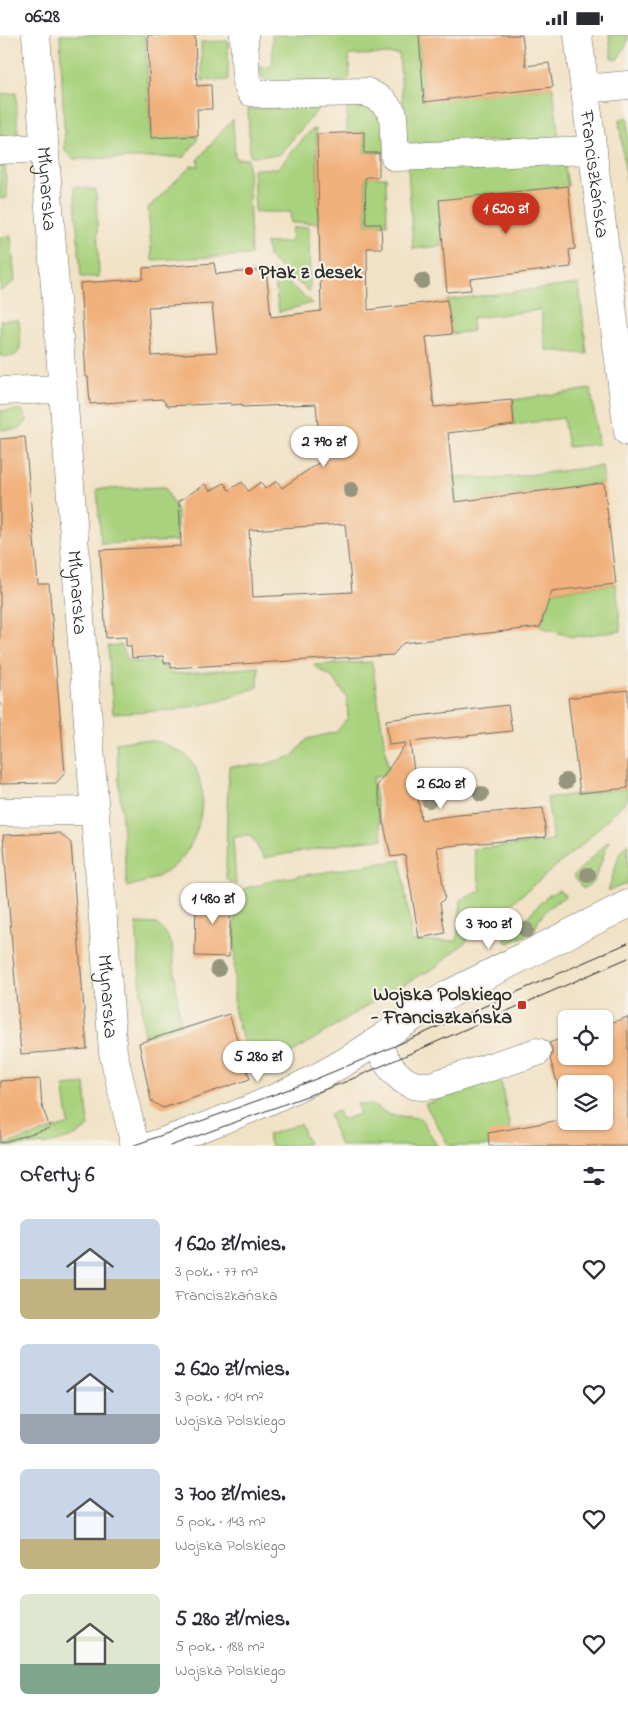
<!DOCTYPE html>
<html lang="pl">
<meta charset="utf-8">
<style>
:root{--surface:#fff;--page:#f2f2f3;--text:#2b2b33;--muted:#7c7c81;--accent:#c8321e}
body{margin:0;font-family:"Indie Flower",sans-serif;background:var(--page);color:var(--text);height:100vh;display:flex;flex-direction:column;font-size:19px;white-space:nowrap}
*{box-sizing:border-box;margin:0}
p{font-size:16px;color:var(--muted)}
.icon{flex:none;width:28px;height:28px;fill:none;stroke:currentColor;stroke-width:2;stroke-linecap:round;stroke-linejoin:round}
.map{position:relative;height:1111px;overflow:hidden}
.side{display:flex;flex-direction:column;background:var(--surface);flex:1}
.side>*{flex:none}
.controls{position:absolute;left:558px;top:975px;display:grid;gap:10px}
.controls a{display:grid;place-items:center;width:55px;height:55px;border-radius:8px;background:var(--surface);box-shadow:0 1px 4px #0004;font-size:25px}
.price{position:absolute;translate:-50% -42px;padding:0 11px;border-radius:18px;background:#fff;color:#222;font-size:16px;line-height:32px;filter:drop-shadow(0 1px 2px #0008)}
.price::after{content:'';position:absolute;left:50%;top:30px;width:15px;height:11px;margin-left:-8px;background:inherit;clip-path:polygon(0 0,100% 0,50% 100%)}
.price.on{background:var(--accent);color:#fff}
ul{padding:0;list-style:none}
li{display:flex;align-items:center;gap:15px;height:125px;padding:0 20px}
li span{display:grid;place-items:center;flex:none;width:140px;height:100px;border-radius:8px;color:#555}
li>.icon{margin-inline-start:auto}
span .icon{width:60px;height:60px;fill:#fffc;stroke-width:1}
li b{font-size:21px}
h2{display:flex;justify-content:space-between;align-items:center;height:60px;padding:0 20px;font-size:21px}
.status{display:flex;justify-content:space-between;align-items:center;height:35px;padding:0 25px;background:var(--surface);direction:ltr}
.status svg{height:14px;fill:currentColor}
.map>svg:first-child{display:block}
</style>
<div class="status"><b>06:28</b><svg viewBox="0 0 49 12"><path d="M0 12V9h3v3zM5 12V6h3v6zM10 12V3h3v9zM15 12V0h3v12zM26 1h20v11H26zM47 4h2v5h-2z"/></svg></div>
<div class="map">
<svg width="628" height="1111" viewBox="0 0 628 1111">
<rect width="100%" height="100%" fill="#f7f3e8"/>
<filter id="ink" filterUnits="userSpaceOnUse"><feTurbulence type="fractalNoise" baseFrequency=".02" numOctaves="2"/><feDisplacementMap in="SourceGraphic" scale="10" xChannelSelector="R" yChannelSelector="G"/><feConvolveMatrix kernelMatrix="1 2 1 2 8 2 1 2 1" color-interpolation-filters="sRGB"/></filter>
<filter id="wash" filterUnits="userSpaceOnUse"><feTurbulence type="fractalNoise" baseFrequency=".0096" numOctaves="4" result="noise"/><feDisplacementMap in="SourceGraphic" scale="20" xChannelSelector="R" yChannelSelector="G"/><feGaussianBlur stdDeviation="1.12" result="paint"/><feColorMatrix in="noise" values="0 0 0 0 0 0 0 0 0 0 0 0 0 0 0 0 0 1.4 0 .05"/><feComposite in="paint" operator="in"/></filter>
<g filter="url(#wash)">
<rect width="100%" height="100%" fill="#f1e2c6"/>
<path fill="#a8d27d" stroke="#6a7e54" d="M60 0H145L151 102 198 101 196 107 184 122 74 124 65 116Z
M272 0H419L424 66 553 52 559 104 406 109 399 19 349 20 350 42 345 47H272L262 43 257 33 270 32 273 28Z
M609 0H628V6L617 25 612 23Z
M228 6V45L202 46 201 7Z
M16 58 18 102 3 104 0 101V59Z
M320 72 279 120 250 121 248 74Z
M347 72C353 72 361 70 367 72 388 77 385 101 385 117L364 118V98H347Z
M627 82 628 83V158L619 85Z
M233 84 235 124H248L251 220 152 225 148 173 191 131H199L198 124Z
M316 94 319 188H291L290 177H255L253 134 278 133 311 95Z
M564 126 568 151 441 184 443 211 413 214 408 132Z
M5 129 7 163 0 164V130Z
M365 142H386L387 189H366Z
M74 151 96 155 99 242H81Z
M309 192 310 257 268 222 266 208 291 207 292 193Z
M11 201 15 246 0 256V202Z
M273 235 312 268 279 277Z
M579 249 587 319 546 315 541 275 472 283 473 296 452 299 447 265Z
M0 285H19C19 294 25 318 13 321 9 322 4 321 0 321Z
M591 354 598 409 568 412 563 383 514 390 512 365Z
M22 375 27 385C22 397 11 394 0 395V376Z
M602 431 604 448 455 467 452 441 494 444Z
M165 452 177 477V506L101 509 97 454Z
M616 549 621 596 572 602 540 592 547 572 545 557Z
M121 610 129 627 155 626 172 639 259 632 258 652 220 666 174 675 113 678 108 611Z
M372 627 389 739 372 743 383 804 359 806 264 823 251 801 233 802 236 850 226 844 227 775 229 731 263 730 293 721 307 704 336 697 348 682 347 663 334 644 313 630Z
M135 705C155 706 160 705 178 716 181 718 185 719 188 722 214 752 201 813 169 835 157 844 141 848 127 852L116 708Z
M628 753V764L586 806 436 932 381 962 279 1026 254 1040 234 978 235 867 245 853 260 850 267 846 401 825 412 906H457L461 865 481 856 473 814 553 806 547 763Z
M609 806 594 846 583 854 573 841Z
M628 808V848L608 856 620 817Z
M559 855 566 861C551 870 539 879 534 897L509 908 504 906 547 861Z
M136 888 157 889 165 897 172 910 180 990 144 1002Z
M500 1041 513 1111H449L425 1069Z
M85 1049 89 1092C65 1111 31 1111 1 1111L69 1089 63 1051Z
M357 1069 371 1070 390 1080 419 1083 422 1085 437 1111H340L329 1079 338 1076 342 1085 360 1079Z
M300 1089 308 1108 298 1111H271L267 1100Z"/>
<g id="blocks">
<path fill="#f1b17b" fill-rule="evenodd" d="M148 0H195L197 51 211 50 212 74H197L198 101 151 103Z
M419 0H522L526 31 549 28 553 52 424 67Z
M364 97V118H379V142H365L366 189H381L382 213H367L368 275 447 265 452 299 426 302 434 372 512 365 514 390 448 398 455 467 604 448 616 549 552 556 540 592 403 608 393 620 171 633V628H164L163 621 132 623 131 611H126V602L106 603 100 515 181 511 179 466 205 449 210 456 224 448 229 455 242 447 248 456 261 447 265 454 277 446 282 453 321 426 316 369 242 372V369L231 370V368L168 371 162 364 90 369 88 342H86L80 248 143 244V233L214 228 216 239 266 235 271 282 321 276 317 99ZM212 269 217 317 152 321 148 272ZM345 489 352 557 253 562 249 495Z
M568 151 575 214 569 215 571 232 470 244 471 255 447 257 439 165Z
M25 402 38 549H49L65 738 56 748 0 749V404Z
M628 655V753L580 758 568 663Z
M508 670 512 696 410 707 421 785 458 780 543 773 546 802 437 812 445 863 440 868 445 898 419 903 405 820 391 822 384 790 377 751 406 708 389 710 386 685Z
M60 798 71 808 87 1014 21 1019 3 800Z
M196 858 231 859 229 922 195 921Z
M229 979 250 1044 163 1073 151 1066 139 1008Z
M628 982V1111H489L488 1098 566 1084V1086H604V1049H566V1077L550 1024 552 1020V1013L549 1008 566 1002V1021H604V990Z
M40 1044 42 1071 50 1093 0 1108V1046Z"/>
</g>
</g>
<g filter="url(#ink)">
<use href="#blocks" fill-opacity="0" stroke="#706b61" stroke-width="1"/>
<g fill="none" stroke-linecap="round" stroke-linejoin="round">
<g stroke="#706b61" stroke-width="29">
<g id="minor">
<path id="s1" d="M36 0 113 1017 135 1111"/>
<path d="M244 0 246 47 251 57 263 59 367 57 383 66 393 79 395 122 593 115"/>
<path id="s2" d="M578 0 628 397"/>
<path d="M585 54 628 50"/>
<path d="M0 115 44 113"/>
<path d="M0 356 62 354"/>
<path d="M0 777 94 776"/>
<path d="M376 1007C383 1022 394 1042 411 1049 418 1052 427 1051 434 1050L537 1017"/>
</g>
</g>
<g stroke="#706b61" stroke-width="29">
<path id="major" d="M151 1111C219 1087 280 1065 343 1028 380 1006 414 979 451 958L628 869"/>
</g>
<use href="#minor" stroke="#fff" stroke-width="28"/>
<use href="#major" stroke="#fff" stroke-width="28"/>
<path stroke="#2b2b2b" stroke-width="1" d="M132 1111 306 1048 381 1017 628 908
M170 1111 345 1047 628 923"/>
</g>
<g fill="#95947c">
<circle cx="422" cy="246" r="8"/>
<circle cx="351" cy="455" r="8"/>
<circle cx="566" cy="746" r="8"/>
<circle cx="481" cy="759" r="8"/>
<circle cx="429" cy="765" r="8"/>
<circle cx="588" cy="840" r="8"/>
<circle cx="526" cy="895" r="8"/>
<circle cx="218" cy="934" r="8"/>
</g>
</g>
<g fill="#c8321e" stroke="#f7f3e8" stroke-width="2">
<circle cx="249" cy="236" r="5"/>
<rect x="517" y="965" width="10" height="10" rx="2.5"/>
</g>
<g text-anchor="middle" stroke-width="4.5" stroke-linejoin="round" paint-order="stroke">
<g font-size="20" fill="#2b2b2b" stroke="#f7f3e8">
<text dy="7" stroke="none"><textPath href="#s2" startOffset="140">Franciszkańska</textPath></text>
<text dy="7" stroke="none"><textPath href="#s1" startOffset="154">Młynarska</textPath></text>
<text dy="7" stroke="none"><textPath href="#s1" startOffset="559">Młynarska</textPath></text>
<text dy="7" stroke="none"><textPath href="#s1" startOffset="964">Młynarska</textPath></text>
</g>
<g font-size="20" font-weight="bold" fill="#2b2b2b" stroke="#f7f3e8" text-anchor="start">
<text x="259" y="243">Ptak z desek</text>
<text x="512" y="965" text-anchor="end">Wojska Polskiego<tspan x="512" dy="23">- Franciszkańska</tspan></text>
</g>
</g>
</svg>
<div class="controls">
<a><svg class="icon" aria-label="locate" viewBox="0 0 24 24"><circle cx="12" cy="12" r="6"/><path d="M12 2v4M12 18v4M2 12h4M18 12h4"/></svg></a>
<a><svg class="icon" aria-label="layers" viewBox="0 0 24 24"><path d="M12 4l9 5-9 5-9-5zM3 14l9 5 9-5"/></svg></a>
</div>
<b class="price on" style="left:506px;top:200px">1 620 zł</b>
<b class="price" style="left:324px;top:433px">2 790 zł</b>
<b class="price" style="left:441px;top:775px">2 620 zł</b>
<b class="price" style="left:213px;top:890px">1 480 zł</b>
<b class="price" style="left:489px;top:915px">3 700 zł</b>
<b class="price" style="left:258px;top:1048px">5 280 zł</b>
</div>
<section class="side">
<h2>Oferty: 6<svg class="icon" aria-label="filters" viewBox="0 0 24 24"><path d="M4 7h16M4 17h16"/><circle cx="9" cy="7" r="2"/><circle cx="15" cy="17" r="2"/></svg></h2>
<ul>
<li><span style="background:linear-gradient(#c9d6e8 60%,#c2b280 0)"><svg class="icon" aria-label="home" viewBox="0 0 24 24"><path d="M3 11l9-7 9 7M6 9v11h12V9"/></svg></span><div><b>1 620 zł/mies.</b><p>3 pok. · 77 m²</p><p>Franciszkańska</p></div><svg class="icon" aria-label="heart" viewBox="0 0 24 24"><path d="M12 20l-8-8c-3-5 5-10 8-4 3-6 11-1 8 4z"/></svg></li>
<li><span style="background:linear-gradient(#c9d6e8 70%,#9aa5b1 0)"><svg class="icon" aria-label="home" viewBox="0 0 24 24"><path d="M3 11l9-7 9 7M6 9v11h12V9"/></svg></span><div><b>2 620 zł/mies.</b><p>3 pok. · 104 m²</p><p>Wojska Polskiego</p></div><svg class="icon" aria-label="heart" viewBox="0 0 24 24"><path d="M12 20l-8-8c-3-5 5-10 8-4 3-6 11-1 8 4z"/></svg></li>
<li><span style="background:linear-gradient(#c9d6e8 70%,#c2b280 0)"><svg class="icon" aria-label="home" viewBox="0 0 24 24"><path d="M3 11l9-7 9 7M6 9v11h12V9"/></svg></span><div><b>3 700 zł/mies.</b><p>5 pok. · 143 m²</p><p>Wojska Polskiego</p></div><svg class="icon" aria-label="heart" viewBox="0 0 24 24"><path d="M12 20l-8-8c-3-5 5-10 8-4 3-6 11-1 8 4z"/></svg></li>
<li><span style="background:linear-gradient(#dfe7d0 70%,#7fa58c 0)"><svg class="icon" aria-label="home" viewBox="0 0 24 24"><path d="M3 11l9-7 9 7M6 9v11h12V9"/></svg></span><div><b>5 280 zł/mies.</b><p>5 pok. · 188 m²</p><p>Wojska Polskiego</p></div><svg class="icon" aria-label="heart" viewBox="0 0 24 24"><path d="M12 20l-8-8c-3-5 5-10 8-4 3-6 11-1 8 4z"/></svg></li>
</ul>
</section>
